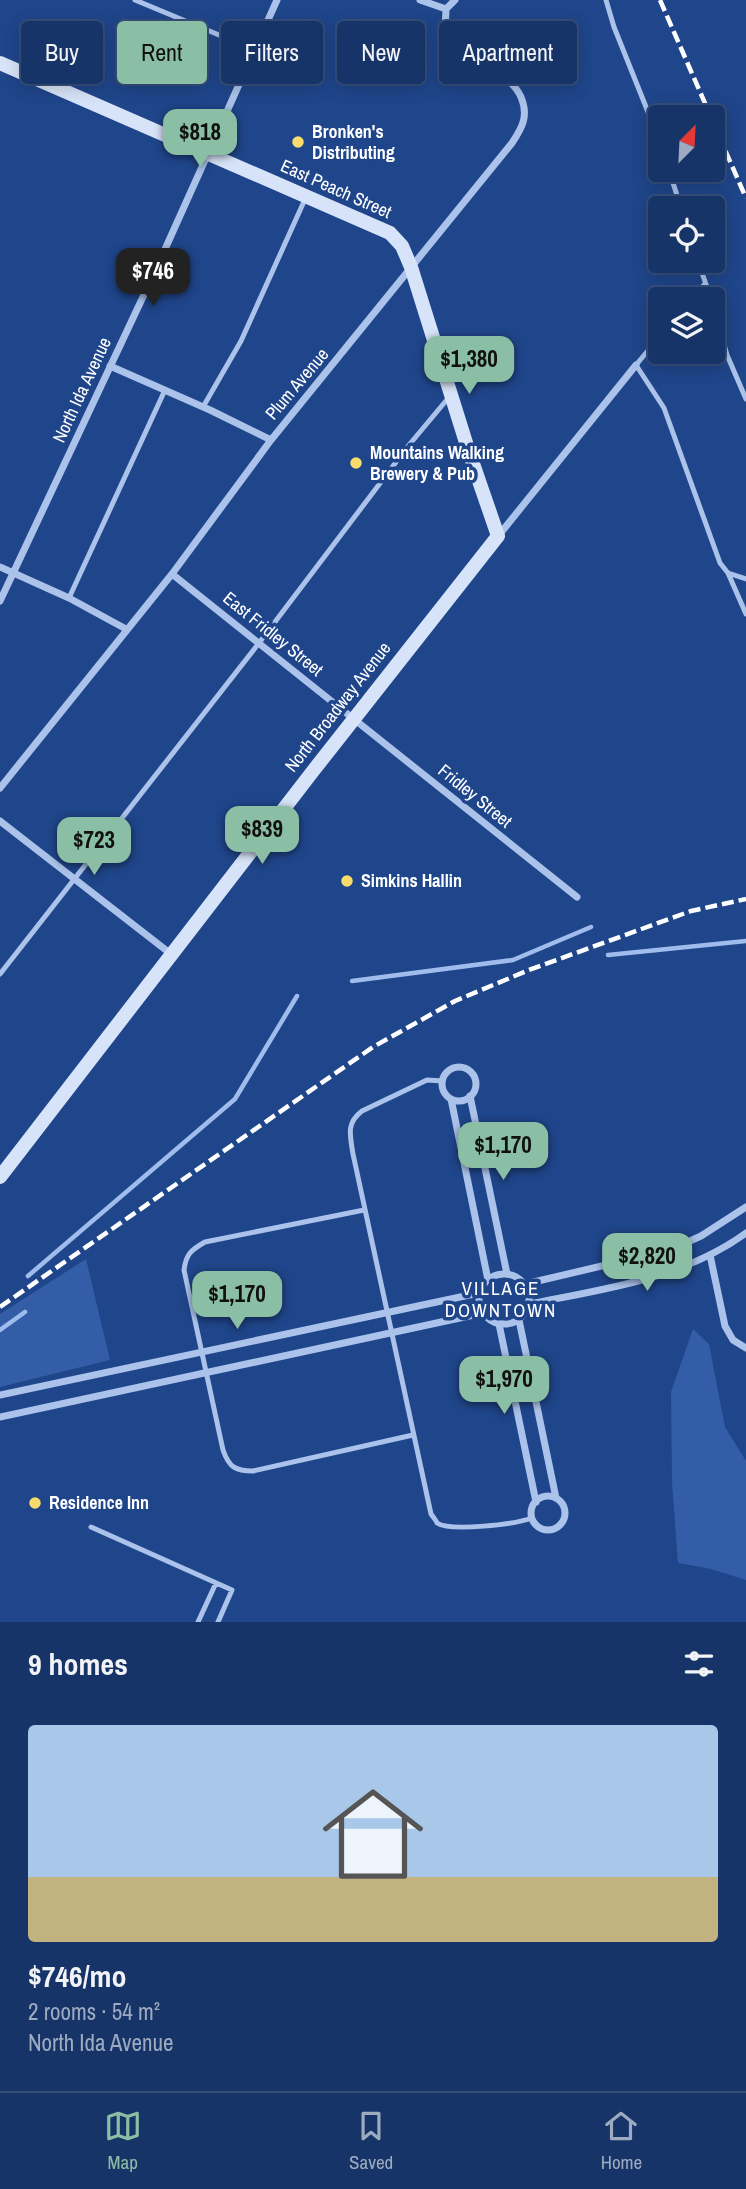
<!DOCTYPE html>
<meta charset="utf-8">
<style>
:root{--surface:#173468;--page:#243f71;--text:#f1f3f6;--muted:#9eaac0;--line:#364f7c;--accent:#8abfa5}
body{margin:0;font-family:"Archivo Narrow",sans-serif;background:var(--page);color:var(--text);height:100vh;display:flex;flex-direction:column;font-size:26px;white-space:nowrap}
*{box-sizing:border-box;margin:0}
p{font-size:23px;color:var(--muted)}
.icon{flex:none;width:38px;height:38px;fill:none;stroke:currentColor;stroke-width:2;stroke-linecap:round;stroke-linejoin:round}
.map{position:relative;height:1622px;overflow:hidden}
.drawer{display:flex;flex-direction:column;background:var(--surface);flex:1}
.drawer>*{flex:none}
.guide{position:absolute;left:21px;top:21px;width:705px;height:63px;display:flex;gap:14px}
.needle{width:46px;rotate:24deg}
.controls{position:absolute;left:648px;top:105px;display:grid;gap:14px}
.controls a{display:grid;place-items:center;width:77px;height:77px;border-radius:7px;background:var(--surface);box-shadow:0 4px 18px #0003,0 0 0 2px var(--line);font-size:35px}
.price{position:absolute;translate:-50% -60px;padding:0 16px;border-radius:14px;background:var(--accent);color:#111;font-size:23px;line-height:46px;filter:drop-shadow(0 2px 4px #0008)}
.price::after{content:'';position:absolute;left:50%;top:42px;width:21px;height:16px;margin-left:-10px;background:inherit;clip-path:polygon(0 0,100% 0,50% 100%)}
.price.active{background:#222;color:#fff}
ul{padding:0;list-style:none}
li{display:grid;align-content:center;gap:14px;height:371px;padding:0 28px}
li+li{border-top:2px solid var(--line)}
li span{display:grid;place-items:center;height:217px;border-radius:7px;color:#555}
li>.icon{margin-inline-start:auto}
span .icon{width:126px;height:126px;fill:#fffc;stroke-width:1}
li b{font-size:30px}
h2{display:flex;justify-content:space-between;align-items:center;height:84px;padding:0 28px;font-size:30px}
.pill{padding:0 24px;border-radius:7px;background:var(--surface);box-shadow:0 4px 18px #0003,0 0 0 2px var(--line);font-size:24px;line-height:63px}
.pill.active{background:var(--accent);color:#111}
.tabs{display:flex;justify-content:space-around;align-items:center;height:98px;border-top:2px solid var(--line);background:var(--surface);font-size:19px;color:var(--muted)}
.tabs a{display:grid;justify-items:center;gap:4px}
.tabs .active{color:var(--accent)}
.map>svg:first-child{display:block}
</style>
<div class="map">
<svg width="746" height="1622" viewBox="0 0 746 1622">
<rect width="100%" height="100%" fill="#1f458a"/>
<path fill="#335ea7" d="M86 1259 110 1360 0 1387V1314Z
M693 1329 709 1344 725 1427 746 1461V1580L711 1569 678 1563 672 1483 671 1392Z"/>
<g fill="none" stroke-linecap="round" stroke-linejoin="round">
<path stroke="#9fbced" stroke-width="4.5" d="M608 955 746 941
M352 981 513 960 591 927
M28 1276 235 1099 297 996
M0 1330 25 1312"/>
<path stroke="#abc3eb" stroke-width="5" d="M135 0 255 50
M606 0 614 27 660 142
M669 170 681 208
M698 261 711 299
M692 299 705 284
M712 303 727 355 746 399
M660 336 636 365 664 408 720 563 728 573 746 579
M203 407 241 341 306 197
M728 573 746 614
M69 598 165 390
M0 974 259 643 409 445 450 396
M443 1081 427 1080 362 1111C346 1123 350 1135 353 1154L431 1514C431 1514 437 1522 437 1523 451 1532 516 1524 532 1518
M364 1210 205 1242C191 1250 186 1254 184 1270L223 1450C229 1467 235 1471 253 1471L413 1435
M628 1262 633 1283
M91 1527 232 1590 218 1622
M198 1622 216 1583"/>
<path stroke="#abc3eb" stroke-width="7" d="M420 0 446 9
M446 9 455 0
M110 366 210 410 271 440
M499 535 636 365
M0 567 69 598 126 629
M172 574 577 897
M0 601 157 267 277 0
M0 788 172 574 271 440 512 143C522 128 529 116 521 97 506 64 464 70 448 42 443 34 446 19 446 9
M0 821 171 954
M442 1084a17 17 0 1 1 34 0a17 17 0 1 1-34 0Z
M470 1096 507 1274
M451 1099 488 1280
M710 1255 725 1326 733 1340 746 1348
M479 1299a25 25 0 1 1 50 0a25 25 0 1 1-50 0Z
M525 1284 670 1250 701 1236 746 1207
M529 1304C603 1289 683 1279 746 1233
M519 1320 556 1498
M499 1324 536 1502
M0 1395 479 1293
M0 1417 483 1313
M531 1513a17 17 0 1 1 34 0a17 17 0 1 1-34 0Z"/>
<path stroke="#d7e3f8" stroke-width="14" d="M0 63 390 233 402 246 411 267 468 449 498 536 313 771 0 1177"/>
<path stroke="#fff" stroke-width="4.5" stroke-dasharray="12 5" stroke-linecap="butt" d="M660 0 711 117
M712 120 746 198
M0 1307 373 1047 455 1001 529 970 691 911 746 899"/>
</g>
<g fill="#f9dc6b" stroke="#1f458a" stroke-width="2.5">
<circle cx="298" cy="142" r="7"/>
<circle cx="356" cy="463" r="7"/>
<circle cx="347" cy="881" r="7"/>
<circle cx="35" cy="1503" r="7"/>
</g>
<g text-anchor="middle" stroke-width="7" stroke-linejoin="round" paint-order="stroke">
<g font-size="18" font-weight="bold" fill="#fff" stroke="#1f458a" text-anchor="start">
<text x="312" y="138">Bronken's<tspan x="312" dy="21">Distributing</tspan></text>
<text x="370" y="459">Mountains Walking<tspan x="370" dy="21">Brewery &amp; Pub</tspan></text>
<text x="361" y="887">Simkins Hallin</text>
<text x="49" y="1509">Residence Inn</text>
</g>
<g font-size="18" fill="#fff" stroke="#1f458a">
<text transform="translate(336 189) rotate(24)" y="6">East Peach Street</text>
<text transform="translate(297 384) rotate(-50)" y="6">Plum Avenue</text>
<text transform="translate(82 390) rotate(-65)" y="6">North Ida Avenue</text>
<text transform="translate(273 634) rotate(39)" y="6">East Fridley Street</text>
<text transform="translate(338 707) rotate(-52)" y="6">North Broadway Avenue</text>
<text transform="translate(475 796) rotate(39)" y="6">Fridley Street</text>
</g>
<g font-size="19" letter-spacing="2" fill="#fff" stroke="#1f458a">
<text x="501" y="1295">VILLAGE<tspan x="501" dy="22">DOWNTOWN</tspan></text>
</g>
</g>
</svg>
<div class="controls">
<a><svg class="needle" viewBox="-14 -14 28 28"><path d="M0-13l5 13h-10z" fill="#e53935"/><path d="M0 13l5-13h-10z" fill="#9eaac0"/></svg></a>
<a><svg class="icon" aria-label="locate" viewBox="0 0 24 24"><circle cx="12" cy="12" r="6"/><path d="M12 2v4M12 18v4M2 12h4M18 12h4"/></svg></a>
<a><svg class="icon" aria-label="layers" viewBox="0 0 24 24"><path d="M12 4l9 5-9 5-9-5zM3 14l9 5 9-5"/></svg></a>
</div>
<b class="price" style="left:200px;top:169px">$818</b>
<b class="price active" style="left:153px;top:308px">$746</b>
<b class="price" style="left:469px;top:396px">$1,380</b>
<b class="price" style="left:262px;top:866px">$839</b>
<b class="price" style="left:94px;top:877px">$723</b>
<b class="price" style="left:503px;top:1182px">$1,170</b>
<b class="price" style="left:647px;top:1293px">$2,820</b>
<b class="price" style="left:237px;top:1331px">$1,170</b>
<b class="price" style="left:504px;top:1416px">$1,970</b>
<div class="guide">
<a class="pill">Buy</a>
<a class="pill active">Rent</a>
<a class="pill">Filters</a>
<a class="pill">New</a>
<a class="pill">Apartment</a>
</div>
</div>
<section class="drawer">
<h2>9 homes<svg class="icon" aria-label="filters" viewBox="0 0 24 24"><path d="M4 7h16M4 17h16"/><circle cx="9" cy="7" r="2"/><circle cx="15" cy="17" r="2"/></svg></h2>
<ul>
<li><span style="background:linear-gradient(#a9c7e8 70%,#c2b280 0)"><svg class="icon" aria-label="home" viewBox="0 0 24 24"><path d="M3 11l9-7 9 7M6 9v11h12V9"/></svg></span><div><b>$746/mo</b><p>2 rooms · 54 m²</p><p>North Ida Avenue</p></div></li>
</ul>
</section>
<nav class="tabs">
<a class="active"><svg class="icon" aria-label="map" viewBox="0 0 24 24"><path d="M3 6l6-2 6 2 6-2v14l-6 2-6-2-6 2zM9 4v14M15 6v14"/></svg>Map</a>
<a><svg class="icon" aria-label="saved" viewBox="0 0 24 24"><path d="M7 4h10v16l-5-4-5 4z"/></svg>Saved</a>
<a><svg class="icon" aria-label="home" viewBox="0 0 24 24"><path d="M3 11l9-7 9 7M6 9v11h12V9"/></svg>Home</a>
</nav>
